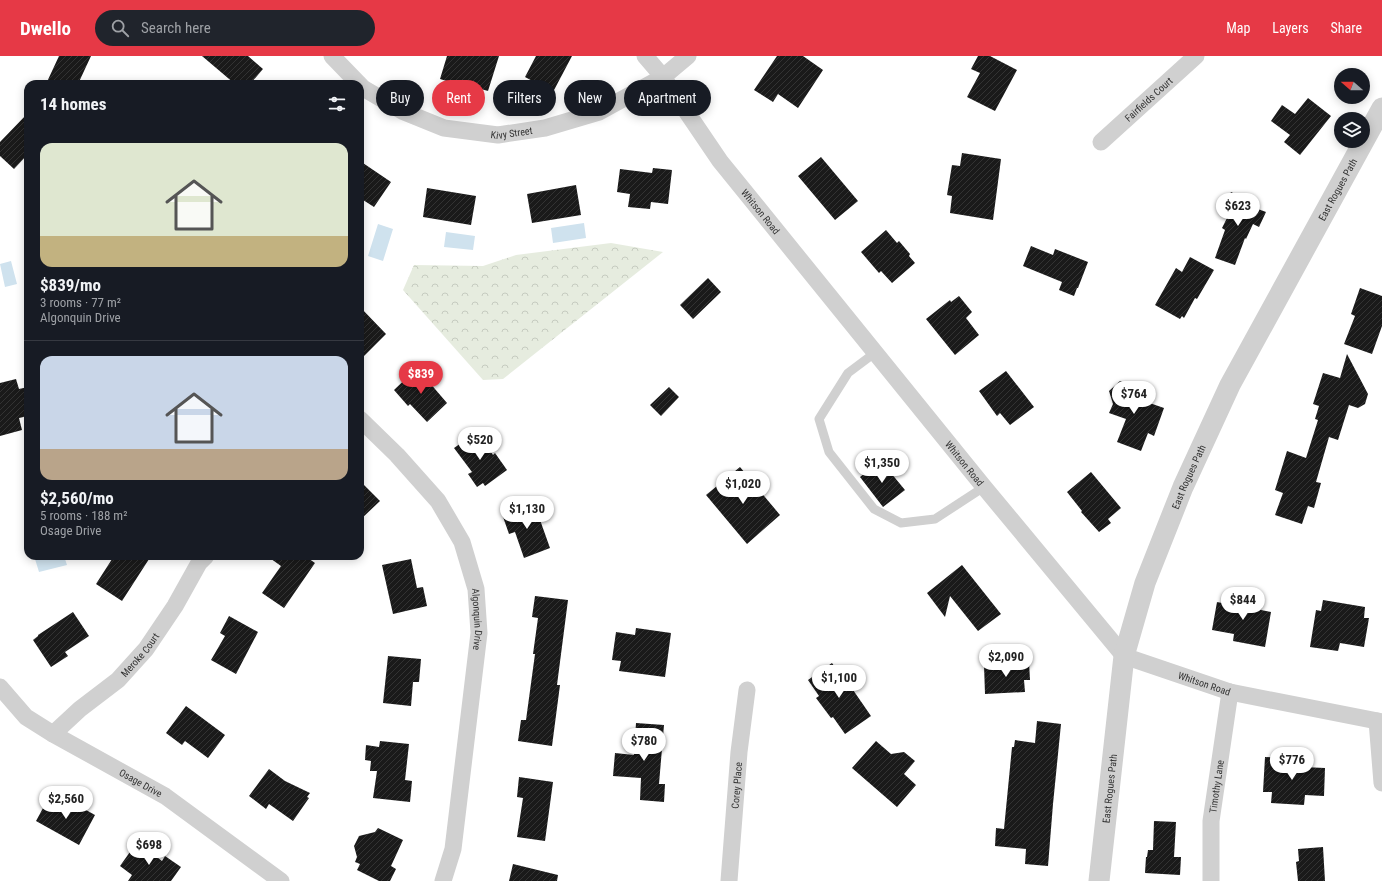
<!DOCTYPE html>
<meta charset="utf-8">
<style>
:root{--surface:#171b24;--page:#20242c;--text:#f1f3f6;--muted:#9ea1a6;--line:#363941;--accent:#e63946}
body{margin:0;font-family:"Roboto Condensed",sans-serif;background:var(--page);color:var(--text);height:100vh;display:flex;flex-direction:column;font-size:15px;white-space:nowrap}
*{box-sizing:border-box;margin:0}
p{font-size:13px;color:var(--muted)}
.icon{flex:none;width:22px;height:22px;fill:none;stroke:currentColor;stroke-width:2;stroke-linecap:round;stroke-linejoin:round}
.map{position:relative;flex:1;overflow:hidden}
.drawer{position:absolute;left:24px;top:24px;width:340px;height:480px;display:flex;flex-direction:column;background:var(--surface);border-radius:12px;box-shadow:0 2px 10px #0003}
.drawer>*{flex:none}
.hud{position:absolute;left:376px;top:24px;width:380px;height:36px;display:flex;gap:8px}
.needle{width:26px;rotate:290deg}
.tools{position:absolute;left:1334px;top:12px;display:grid;gap:8px}
.tools a{display:grid;place-items:center;width:36px;height:36px;border-radius:50%;background:var(--surface);box-shadow:0 2px 10px #0003;font-size:20px}
.price{position:absolute;translate:-50% -34px;padding:0 9px;border-radius:14px;background:#fff;color:#222;font-size:13px;line-height:26px;filter:drop-shadow(0 1px 2px #0008)}
.price::after{content:'';position:absolute;left:50%;top:24px;width:12px;height:9px;margin-left:-6px;background:inherit;clip-path:polygon(0 0,100% 0,50% 100%)}
.price.on{background:var(--accent);color:#fff}
ul{padding:0;list-style:none}
li{display:grid;align-content:center;gap:8px;height:212px;padding:0 16px}
li+li{border-top:1px solid var(--line)}
li span{display:grid;place-items:center;height:124px;border-radius:12px;color:#555}
li>.icon{margin-inline-start:auto}
span .icon{width:72px;height:72px;fill:#fffc;stroke-width:1}
li b{font-size:17px}
h2{display:flex;justify-content:space-between;align-items:center;height:48px;padding:0 16px;font-size:17px}
.pill{padding:0 14px;border-radius:18px;background:var(--surface);box-shadow:0 2px 10px #0003;font-size:14px;line-height:36px}
.pill.on{background:var(--accent);color:#fff}
header{display:flex;align-items:center;gap:24px;box-sizing:border-box;height:56px;padding:0 20px;background:var(--accent);color:#fff}
header strong{font-size:19px}
nav{display:flex;gap:22px;margin-inline-start:auto;font-size:14px}
.search{width:280px;height:36px;background:var(--page);display:flex;align-items:center;gap:10px;box-sizing:border-box;padding:0 14px;border-radius:22px;color:var(--muted);font-size:15px}
.map>svg:first-child{display:block}
</style>
<header>
<strong>Dwello</strong>
<div class="search"><svg class="icon" aria-label="search" viewBox="0 0 24 24"><circle cx="10" cy="10" r="6"/><path d="M15 15l6 6"/></svg>Search here</div>
<nav><a>Map</a><a>Layers</a><a>Share</a></nav>
</header>
<div class="map">
<svg width="1382" height="825" viewBox="0 0 1382 825">
<defs>
<pattern id="forest-crowns" width="20" height="18" patternUnits="userSpaceOnUse"><rect width="20" height="18" fill="#e6ecdf"/><path d="M2 6a3 3 0 1 1 6 0M12 15a3 3 0 1 1 6 0" fill="none" stroke="#c6cbc0"/></pattern>
<pattern id="building-hatch" width="6" height="6" patternUnits="userSpaceOnUse"><rect width="6" height="6" fill="#1a1a1a"/><path d="M-1 1l2-2M0 6l6-6M5 7l2-2" fill="none" stroke="#333"/></pattern>
</defs>
<rect width="100%" height="100%" fill="#fff"/>
<path fill="url(#forest-crowns)" d="M611 187 663 196 503 323 483 324 403 234 414 209 483 210 516 199Z"/>
<path fill="#cfe2ee" d="M584 167 586 182 553 187 551 172Z
M378 168 393 173 383 205 368 200Z
M446 176 475 180 473 194 444 191Z
M11 205 17 228 5 231 0 208Z
M46 500H64L67 509 39 516 35 503Z"/>
<path fill="url(#building-hatch)" d="M59 0H91L78 28H46Z
M202 0H248L263 13 250 28H235Z
M447 0H499L488 35 474 31 473 33 440 23Z
M536 0H572L553 36 525 21Z
M777 0H803L823 14 798 52 778 38 773 46 754 34Z
M978 0H990L1017 14 995 55 967 41 980 17 971 13Z
M1308 42 1331 60 1300 99 1284 86 1290 79 1271 65 1282 49 1295 58Z
M28 57V98L14 113 0 100V86Z
M962 97 1001 103 993 164 950 157 952 140 947 139 952 109 960 110Z
M821 101 858 145 835 164 798 120Z
M360 105 391 126 374 151 360 142Z
M653 112 672 114 668 148 651 146 650 153 628 151 630 138 617 136 620 113 652 117Z
M576 129 581 159 532 167 527 138Z
M427 132 476 140 471 169 423 161Z
M1231 136 1259 150 1258 153 1266 156 1259 171 1253 168 1246 183 1245 182 1235 209 1215 202 1225 174 1222 172 1228 160 1223 157Z
M886 174 897 187 899 185 910 198 909 200 915 207 892 227 881 215 879 217 861 196Z
M1031 190 1053 199 1055 193 1088 206 1078 232H1077L1074 240 1059 234 1062 226 1023 210Z
M1190 201 1214 214 1197 243 1195 242 1184 262 1182 260 1180 263 1155 249 1176 212 1182 216Z
M708 222 721 236 693 263 680 249Z
M1360 232 1382 240V270L1372 298 1344 288 1355 260 1351 258Z
M959 240 972 256 966 262 979 279 955 299 926 263 950 244 951 246Z
M360 251 386 278 360 304Z
M1347 298 1368 338 1365 348 1358 352 1349 349 1338 384 1329 381 1316 426 1321 427 1314 452 1308 450 1302 468 1275 459 1283 437 1275 434 1287 395 1306 402 1318 364 1315 363 1319 350 1313 348 1323 317 1340 322Z
M417 312 447 347 427 366 410 348 408 350 394 334Z
M1006 315 1034 351 1010 369 1000 357 997 360 979 335Z
M16 323 19 333 28 331V360L19 362 22 374 0 380V327Z
M1120 325 1136 331 1135 334 1140 336 1138 343 1164 352 1154 380 1148 377 1141 395 1117 386 1126 363 1109 357 1113 348 1109 335Z
M669 331 679 341 661 360 650 349Z
M477 376 493 399 495 397 507 414 485 430 483 427 477 431 468 418 472 416 454 392Z
M881 405 905 434 883 451 860 421Z
M740 411 780 459 747 488 706 439Z
M1091 416 1121 452 1108 463 1111 467 1099 476 1081 456 1082 455 1067 436Z
M360 425 380 445 360 464Z
M534 447 550 492 524 502 515 476 509 478 502 458Z
M114 500H151L122 545 96 528Z
M267 500H305L315 507 284 552 262 537 281 510Z
M411 503 417 532 423 531 427 550 393 558 382 509Z
M962 509 1001 558 978 575 950 540 945 561 927 537Z
M535 540 568 544 557 629H560L552 690 518 685 521 664H526L535 598H533L538 562 532 561Z
M1239 541 1263 545 1261 554 1271 556 1265 591 1233 585 1234 578 1212 574 1217 546 1237 550Z
M1323 544 1365 551 1364 562H1369L1364 591 1340 587 1338 595 1310 591 1316 554 1321 555Z
M73 556 89 580 65 596 68 600 51 611 33 584 38 580V579Z
M229 560 258 576 236 618 211 604 225 580 220 577Z
M636 572 671 577 665 621 619 615 621 605 612 604 616 576 635 579Z
M388 600 421 603 419 626H413L411 650 383 647Z
M1029 606 1030 624H1024L1025 636 985 638 984 609Z
M832 607 849 632 851 631 871 660 845 678 833 661 831 662 816 642 819 640 808 624Z
M186 650 225 679 208 702 185 685 182 689 166 677Z
M1037 665 1061 668 1053 748 1048 810 1025 808 1026 793 995 790 996 772 1004 773 1012 691H1014L1015 684 1035 687Z
M636 667 664 669 659 728H665L664 746 640 744 641 722 613 720 615 697 634 699Z
M380 685 409 688 405 724 412 725 410 746 373 742 377 715H370L371 705 365 704 366 689 379 691Z
M876 685 891 698 904 696 915 705 904 718 916 729 897 751 852 712Z
M1265 701 1303 703V711L1325 712 1324 740 1305 739 1304 749 1271 747 1272 736H1263Z
M269 713 285 725 310 737 307 741 309 742 293 765 269 748 266 753 249 740Z
M519 721 553 726 545 785 517 781 523 742 517 741Z
M49 741 74 755 77 749 95 759 79 789 36 765Z
M1154 765 1176 766 1174 801H1181L1180 819 1145 817 1146 801H1147L1148 794H1153Z
M378 772 403 784 391 810 396 813 390 825H379L357 814 360 808 355 806 357 801 354 790 359 780 375 776Z
M137 786 162 805 165 800 181 811 171 825H128L132 819 120 810Z
M1323 791 1325 825H1298L1296 806 1299 805 1298 793Z
M513 808 558 819 557 825H509Z"/>
<g fill="none" stroke-linecap="round" stroke-linejoin="round">
<path stroke="#d0d0d0" stroke-width="9" d="M876 296 848 317 819 363 829 396 874 453 901 467 935 463 984 431"/>
<g stroke="#d0d0d0" stroke-width="17">
<path d="M332 0 359 28"/>
<path id="s1" d="M645 0 663 21 720 105 984 431 1124 600 1230 636 1382 666"/>
<path id="s2" d="M360 29 363 32 402 55 444 72 498 79 545 72 599 56 663 21 688 0"/>
<path id="s3" d="M1101 86 1196 0"/>
<path id="s4" d="M360 363 397 399 438 445 462 486 476 533 479 577 453 793 443 825"/>
<path id="s5" d="M0 631 26 661 53 678 165 740 281 825"/>
<path d="M1377 665 1382 727"/>
<path id="s6" d="M53 678 80 653 118 624 146 593 175 550 199 507 206 500"/>
<path id="s7" d="M729 825 739 696 747 634"/>
<path id="s8" d="M1211 825V765L1230 636"/>
</g>
<path stroke="#d0d0d0" stroke-width="21" id="s9" d="M1099 825 1124 600 1145 527 1183 431 1230 329 1382 52"/>
</g>
<g text-anchor="middle" stroke-width="4" stroke-linejoin="round" paint-order="stroke">
<g font-size="10" fill="#333" stroke="#fff">
<text dy="4" stroke="none"><textPath href="#s3" startOffset="64">Fairfields Court</textPath></text>
<text dy="4" stroke="none"><textPath href="#s2" startOffset="163">Kivy Street</textPath></text>
<text dy="4" stroke="none"><textPath href="#s9" startOffset="741">East Rogues Path</textPath></text>
<text dy="4" stroke="none"><textPath href="#s1" startOffset="194">Whitson Road</textPath></text>
<text dy="4" stroke="none"><textPath href="#s1" startOffset="518">Whitson Road</textPath></text>
<text dy="4" stroke="none"><textPath href="#s9" startOffset="417">East Rogues Path</textPath></text>
<text dy="4" stroke="none"><textPath href="#s4" startOffset="240">Algonquin Drive</textPath></text>
<text dy="4" stroke="none"><textPath href="#s6" startOffset="118">Meroke Court</textPath></text>
<text dy="4" stroke="none"><textPath href="#s1" startOffset="853">Whitson Road</textPath></text>
<text dy="4" stroke="none"><textPath href="#s5" startOffset="172">Osage Drive</textPath></text>
<text dy="4" stroke="none"><textPath href="#s7" startOffset="96">Corey Place</textPath></text>
<text dy="4" stroke="none"><textPath href="#s8" startOffset="95">Timothy Lane</textPath></text>
<text dy="4" stroke="none"><textPath href="#s9" startOffset="93">East Rogues Path</textPath></text>
</g>
</g>
</svg>
<div class="tools">
<a><svg class="needle" viewBox="-14 -14 28 28"><path d="M0-13l5 13h-10z" fill="#e53935"/><path d="M0 13l5-13h-10z" fill="#9ea1a6"/></svg></a>
<a><svg class="icon" aria-label="layers" viewBox="0 0 24 24"><path d="M12 4l9 5-9 5-9-5zM3 14l9 5 9-5"/></svg></a>
</div>
<b class="price" style="left:1238px;top:171px">$623</b>
<b class="price on" style="left:421px;top:339px">$839</b>
<b class="price" style="left:1134px;top:359px">$764</b>
<b class="price" style="left:480px;top:405px">$520</b>
<b class="price" style="left:882px;top:428px">$1,350</b>
<b class="price" style="left:743px;top:449px">$1,020</b>
<b class="price" style="left:527px;top:474px">$1,130</b>
<b class="price" style="left:1243px;top:565px">$844</b>
<b class="price" style="left:1006px;top:622px">$2,090</b>
<b class="price" style="left:839px;top:643px">$1,100</b>
<b class="price" style="left:644px;top:706px">$780</b>
<b class="price" style="left:1292px;top:725px">$776</b>
<b class="price" style="left:66px;top:764px">$2,560</b>
<b class="price" style="left:149px;top:810px">$698</b>
<div class="hud">
<a class="pill">Buy</a>
<a class="pill on">Rent</a>
<a class="pill">Filters</a>
<a class="pill">New</a>
<a class="pill">Apartment</a>
</div>
<section class="drawer">
<h2>14 homes<svg class="icon" aria-label="filters" viewBox="0 0 24 24"><path d="M4 7h16M4 17h16"/><circle cx="9" cy="7" r="2"/><circle cx="15" cy="17" r="2"/></svg></h2>
<ul>
<li><span style="background:linear-gradient(#dfe7d0 75%,#c2b280 0)"><svg class="icon" aria-label="home" viewBox="0 0 24 24"><path d="M3 11l9-7 9 7M6 9v11h12V9"/></svg></span><div><b>$839/mo</b><p>3 rooms · 77 m²</p><p>Algonquin Drive</p></div></li>
<li><span style="background:linear-gradient(#c9d6e8 75%,#b9a48a 0)"><svg class="icon" aria-label="home" viewBox="0 0 24 24"><path d="M3 11l9-7 9 7M6 9v11h12V9"/></svg></span><div><b>$2,560/mo</b><p>5 rooms · 188 m²</p><p>Osage Drive</p></div></li>
</ul>
</section>
</div>
